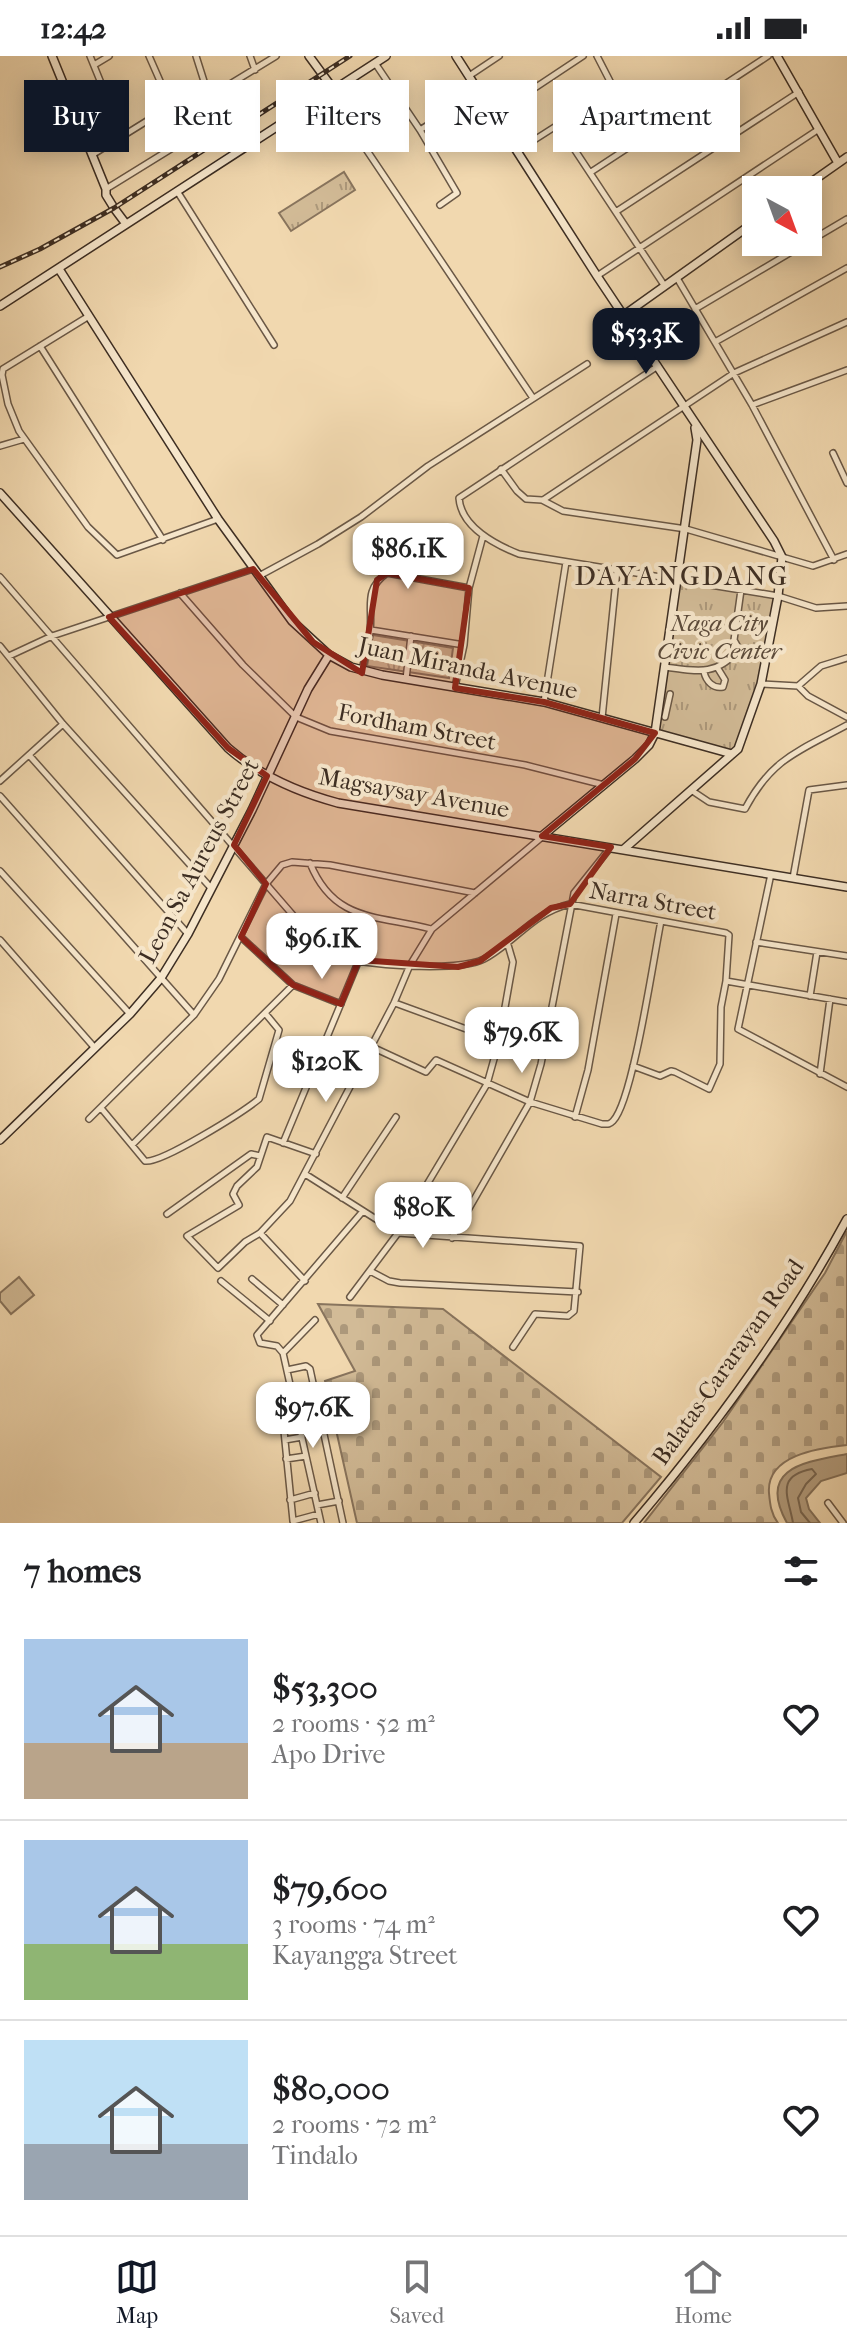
<!DOCTYPE html>
<meta charset="utf-8">
<style>
:root{--surface:#fff;--page:#f6f6f6;--text:#202124;--muted:#757577;--line:#e0e0e0;--accent:#111827}
body{margin:0;font-family:"IM FELL French Canon",serif;background:var(--page);color:var(--text);height:100vh;display:flex;flex-direction:column;font-size:30px;white-space:nowrap}
*{box-sizing:border-box;margin:0}
p{font-size:26px;color:var(--muted)}
.icon{flex:none;width:44px;height:44px;fill:none;stroke:currentColor;stroke-width:2;stroke-linecap:round;stroke-linejoin:round}
.map{position:relative;height:1467px;overflow:hidden}
.panel{display:flex;flex-direction:column;background:var(--surface);flex:1}
.panel>*{flex:none}
.guide{position:absolute;left:24px;top:24px;width:800px;height:72px;display:flex;gap:16px}
.needle{width:52px;rotate:139deg}
.buttons{position:absolute;left:742px;top:120px;display:grid;gap:16px}
.buttons a{display:grid;place-items:center;width:80px;height:80px;border-radius:0px;background:var(--surface);box-shadow:0 4px 20px #0003;font-size:40px}
.price{position:absolute;translate:-50% -68px;padding:0 18px;border-radius:16px;background:#fff;color:#222;font-size:26px;line-height:52px;filter:drop-shadow(0 2px 4px #0008)}
.price::after{content:'';position:absolute;left:50%;top:48px;width:24px;height:18px;margin-left:-12px;background:inherit;clip-path:polygon(0 0,100% 0,50% 100%)}
.price.on{background:var(--accent);color:#fff}
ul{padding:0;list-style:none}
li{display:flex;align-items:center;gap:24px;height:200px;padding:0 24px}
li+li{border-top:2px solid var(--line)}
li span{display:grid;place-items:center;flex:none;width:224px;height:160px;border-radius:0px;color:#555}
li>.icon{margin-inline-start:auto}
span .icon{width:96px;height:96px;fill:#fffc;stroke-width:1}
li b{font-size:34px}
h2{display:flex;justify-content:space-between;align-items:center;height:96px;padding:0 24px;font-size:34px}
.chip{padding:0 28px;border-radius:0px;background:var(--surface);box-shadow:0 4px 20px #0003;font-size:28px;line-height:72px}
.chip.on{background:var(--accent);color:#fff}
.status{display:flex;justify-content:space-between;align-items:center;height:56px;padding:0 40px;background:var(--surface);direction:ltr}
.status svg{height:22px;fill:currentColor}
.tab-bar{display:flex;justify-content:space-around;align-items:center;height:112px;border-top:2px solid var(--line);background:var(--surface);font-size:22px;color:var(--muted)}
.tab-bar a{display:grid;justify-items:center;gap:4px}
.tab-bar .on{color:var(--accent)}
.map>svg:first-child{display:block}
</style>
<div class="status"><b>12:42</b><svg viewBox="0 0 49 12"><path d="M0 12V9h3v3zM5 12V6h3v6zM10 12V3h3v9zM15 12V0h3v12zM26 1h20v11H26zM47 4h2v5h-2z"/></svg></div>
<div class="map">
<svg width="847" height="1467" viewBox="0 0 847 1467">
<defs>
<pattern id="grass-tufts" width="24" height="20" patternUnits="userSpaceOnUse" patternTransform="scale(2)"><rect width="24" height="20" fill="#d2bb97"/><path d="M3 7l-1-3M5 7V3M7 7l1-3M15 17l-1-3M17 17v-4M19 17l1-3" fill="none" stroke="#ac987b"/></pattern>
<pattern id="cemetery-stones" width="16" height="16" patternUnits="userSpaceOnUse" patternTransform="scale(2)"><rect width="16" height="16" fill="#d2bb97"/><path d="M2 7V4a2 2 0 0 1 4 0v3zM10 15v-3a2 2 0 0 1 4 0v3z" fill="#ac987b"/></pattern>
</defs>
<rect width="100%" height="100%" fill="#f1d8af"/>
<filter id="stains"><feTurbulence type="fractalNoise" baseFrequency=".0025" numOctaves="4"/><feColorMatrix values="0 0 0 0 .2 0 0 0 0 .09 0 0 0 0 .02 0 0 0 .5 -.17"/></filter>
<radialGradient id="worn" r=".72"><stop offset=".6" stop-color="#630" stop-opacity="0"/><stop offset="1" stop-color="#630" stop-opacity=".3"/></radialGradient>
<path fill="url(#grass-tufts)" stroke="#88745d" stroke-width="2" d="M344 116 355 134 291 175 279 157Z
M678 523 778 540 761 628 732 698 655 677Z
M373 579 453 592 449 622 367 610Z"/>
<path fill="url(#cemetery-stones)" stroke="#88745d" stroke-width="2" d="M847 1175V1389C819 1392 766 1399 769 1437 770 1448 771 1458 778 1467H644L723 1366 825 1217Z
M318 1248 443 1253 661 1421 622 1467H357L325 1325 355 1315Z"/>
<path fill="#d2bb97" stroke="#88745d" stroke-width="2" d="M19 1221 34 1239 11 1258 0 1245V1237Z"/>
<path fill="#b49e7f" stroke="#84715a" stroke-width="2" d="M847 1398V1417L821 1425 806 1442 809 1453 820 1467H787C756 1411 806 1406 847 1398Z"/>
<g fill="none" stroke-linecap="round" stroke-linejoin="round">
<path stroke="#786651" stroke-width="2" d="M793 1467C789 1442 774 1420 812 1413L816 1418 806 1428 798 1442 801 1456 810 1467"/>
<g stroke="#6a5846" stroke-width="8">
<path id="street" d="M90 0 123 81
M149 0 171 50
M250 0 255 14
M375 7 420 74 457 137 440 149
M94 9 109 0
M469 20 499 0
M329 38 533 342
M494 59 583 0
M559 70 664 229
M420 74 447 57
M517 95 614 33 597 0
M92 99 171 50 209 41 276 0
M591 116 768 0
M106 133 208 70 209 41 196 0
M177 135 274 289
M617 155 799 36
M597 220 819 73
M677 222 752 349 834 504
M695 253 847 163
M89 260 3 313 2 319 8 348 19 375 88 471 117 499 218 463
M715 286 847 212
M40 290 163 484
M658 310 459 442C461 471 496 489 519 498L778 540 816 552 847 550
M752 349 847 314
M0 390 24 383
M833 397 847 427
M501 413 517 435 526 443 542 444 563 455 686 473 813 510 847 498
M543 444 734 317 847 266
M259 520 318 488 361 461 428 410 587 308
M0 521 318 888C323 892 328 896 333 899 359 910 460 916 484 903 517 885 532 857 570 848L726 877 729 879 726 925 721 951 720 1008 709 1033 675 1016 671 1015 660 1020 633 1010
M180 537 243 609 296 661 330 675 525 709 604 729
M371 574 464 589 455 631
M464 589 469 532 483 480
M0 590 63 668 211 832
M9 600 52 580 253 513
M665 611C695 615 717 621 739 593L734 584 741 534
M362 614C365 601 368 588 370 576 373 551 363 534 387 517L469 532
M704 616C706 625 713 633 723 631L725 624 717 611
M406 623 411 580
M761 628 798 630 808 640 847 661
M798 630 821 610 847 602
M544 646 566 506
M665 661 670 638
M602 662 617 514
M29 699 188 878
M0 725 63 668
M691 734 709 746 745 753C772 702 799 695 847 669
M0 740 194 959
M310 807C334 867 379 859 431 873
M0 815 130 958
M771 818 738 973 847 1031
M793 822 809 734 847 729
M241 881 293 929 341 948
M0 884 94 991
M756 886 847 900
M726 925 847 946
M810 940 817 896
M395 947 499 985
M372 991 426 1016 436 1004 530 1046 602 1068C607 1068 609 1069 613 1065 633 1045 654 899 661 865
M820 1018 830 943
M101 1052 145 1105C161 1108 243 1056 259 1043L279 974 265 957
M575 1061 588 1014 616 858
M89 1063 194 959 219 923 266 828 282 809 292 806 330 809 475 837
M283 1087 359 904
M132 1089 293 929
M316 1098 267 1081 257 1111 237 1130 233 1138 239 1149 187 1180 218 1212 245 1186 260 1177 290 1145 394 947 410 909 432 873 542 781
M305 1118 398 1177 580 1190 574 1255 568 1260 535 1258 513 1291
M342 1142 396 1061
M167 1158 251 1098 260 1100
M260 1177 305 1225
M452 1182 530 1046 541 1008 574 837 610 792
M370 1215 389 1225 400 1227 578 1236
M252 1223 283 1249
M221 1225 270 1265
M350 1241 398 1177 487 1028 499 985 513 906 508 889
M283 1297 315 1264
M287 1314 306 1310 310 1313 343 1467
M295 1352 282 1355 293 1465 319 1458
M297 1357 319 1353
M285 1384 302 1381
M286 1403 306 1400
M290 1444 315 1437
M828 1447 843 1467
M317 1449 339 1445
M321 1467 283 1297 277 1290 260 1287 257 1279 363 1155"/>
</g>
<g stroke="#3d2e23" stroke-width="10">
<path id="secondary" d="M52 0 106 133V139L114 152 126 168
M309 0 334 34
M456 0 597 220 774 485 782 501 778 540 761 628 738 693 624 793
M777 0 838 107
M800 134 847 101
M59 213 218 463 292 565 329 599 351 611 382 619 544 646 732 698
M0 250 386 0
M624 259 756 165
M0 437 228 692C260 720 297 736 338 747L847 831
M542 780 635 703 649 689 655 677 697 384 695 372
M0 1084 130 958 161 922 188 878 252 754 308 633 329 599
M634 1467C714 1373 788 1272 847 1163"/>
</g>
<use href="#street" stroke="#f6e6cb" stroke-width="5"/>
<use href="#secondary" stroke="#f6e6cb" stroke-width="7"/>
<g stroke="#3d2e23" stroke-width="5">
<path id="rail" d="M0 211 40 193 114 152 350 0"/>
</g>
<use href="#rail" stroke="#f6e6cb" stroke-width="2" stroke-dasharray="6" stroke-linecap="butt"/>
</g>
<path fill="#8f2418" fill-opacity="0.2" stroke="#8f2418" stroke-width="6" stroke-linejoin="round" d="M253 513 313 586 362 617 377 524 387 517 469 532 455 632 544 646 655 677 635 703 542 780 611 791 570 848 551 852 480 905 458 911 359 904 341 948 293 929 241 881 266 828 234 789 267 720 228 692 109 561Z"/>
<g text-anchor="middle" stroke-width="8" stroke-linejoin="round" paint-order="stroke">
<g font-size="24" font-style="italic" fill="#5b4a3a" stroke="#f6e6cb">
<text x="719" y="575">Naga City<tspan x="719" dy="28">Civic Center</tspan></text>
</g>
<g font-size="24" fill="#3d2e23" stroke="#f6e6cb">
<text transform="translate(468 612) rotate(12)" y="8">Juan Miranda Avenue</text>
<text transform="translate(417 671) rotate(11)" y="8">Fordham Street</text>
<text transform="translate(414 737) rotate(10)" y="8">Magsaysay Avenue</text>
<text transform="translate(199 805) rotate(-62)" y="8">Leon Sa Aureus Street</text>
<text transform="translate(653 845) rotate(10)" y="8">Narra Street</text>
<text transform="translate(728 1306) rotate(-55)" y="8">Balatas-Cararayan Road</text>
</g>
<g font-size="28" letter-spacing="2" fill="#3d2e23" stroke="#f6e6cb">
<text x="682" y="529">DAYANGDANG</text>
</g>
</g>
<rect width="100%" height="100%" filter="url(#stains)"/>
<rect width="100%" height="100%" fill="url(#worn)"/>
</svg>
<div class="buttons">
<a><svg class="needle" viewBox="-14 -14 28 28"><path d="M0-13l5 13h-10z" fill="#e53935"/><path d="M0 13l5-13h-10z" fill="#757577"/></svg></a>
</div>
<b class="price on" style="left:646px;top:320px">$53.3K</b>
<b class="price" style="left:408px;top:535px">$86.1K</b>
<b class="price" style="left:322px;top:925px">$96.1K</b>
<b class="price" style="left:522px;top:1019px">$79.6K</b>
<b class="price" style="left:326px;top:1048px">$120K</b>
<b class="price" style="left:423px;top:1194px">$80K</b>
<b class="price" style="left:313px;top:1394px">$97.6K</b>
<div class="guide">
<a class="chip on">Buy</a>
<a class="chip">Rent</a>
<a class="chip">Filters</a>
<a class="chip">New</a>
<a class="chip">Apartment</a>
</div>
</div>
<section class="panel">
<h2>7 homes<svg class="icon" aria-label="filters" viewBox="0 0 24 24"><path d="M4 7h16M4 17h16"/><circle cx="9" cy="7" r="2"/><circle cx="15" cy="17" r="2"/></svg></h2>
<ul>
<li><span style="background:linear-gradient(#a9c7e8 65%,#b9a48a 0)"><svg class="icon" aria-label="home" viewBox="0 0 24 24"><path d="M3 11l9-7 9 7M6 9v11h12V9"/></svg></span><div><b>$53,300</b><p>2 rooms · 52 m²</p><p>Apo Drive</p></div><svg class="icon" aria-label="heart" viewBox="0 0 24 24"><path d="M12 20l-8-8c-3-5 5-10 8-4 3-6 11-1 8 4z"/></svg></li>
<li><span style="background:linear-gradient(#a9c7e8 65%,#8fb573 0)"><svg class="icon" aria-label="home" viewBox="0 0 24 24"><path d="M3 11l9-7 9 7M6 9v11h12V9"/></svg></span><div><b>$79,600</b><p>3 rooms · 74 m²</p><p>Kayangga Street</p></div><svg class="icon" aria-label="heart" viewBox="0 0 24 24"><path d="M12 20l-8-8c-3-5 5-10 8-4 3-6 11-1 8 4z"/></svg></li>
<li><span style="background:linear-gradient(#bfe0f5 65%,#9aa5b1 0)"><svg class="icon" aria-label="home" viewBox="0 0 24 24"><path d="M3 11l9-7 9 7M6 9v11h12V9"/></svg></span><div><b>$80,000</b><p>2 rooms · 72 m²</p><p>Tindalo</p></div><svg class="icon" aria-label="heart" viewBox="0 0 24 24"><path d="M12 20l-8-8c-3-5 5-10 8-4 3-6 11-1 8 4z"/></svg></li>
</ul>
</section>
<nav class="tab-bar">
<a class="on"><svg class="icon" aria-label="map" viewBox="0 0 24 24"><path d="M3 6l6-2 6 2 6-2v14l-6 2-6-2-6 2zM9 4v14M15 6v14"/></svg>Map</a>
<a><svg class="icon" aria-label="saved" viewBox="0 0 24 24"><path d="M7 4h10v16l-5-4-5 4z"/></svg>Saved</a>
<a><svg class="icon" aria-label="home" viewBox="0 0 24 24"><path d="M3 11l9-7 9 7M6 9v11h12V9"/></svg>Home</a>
</nav>
